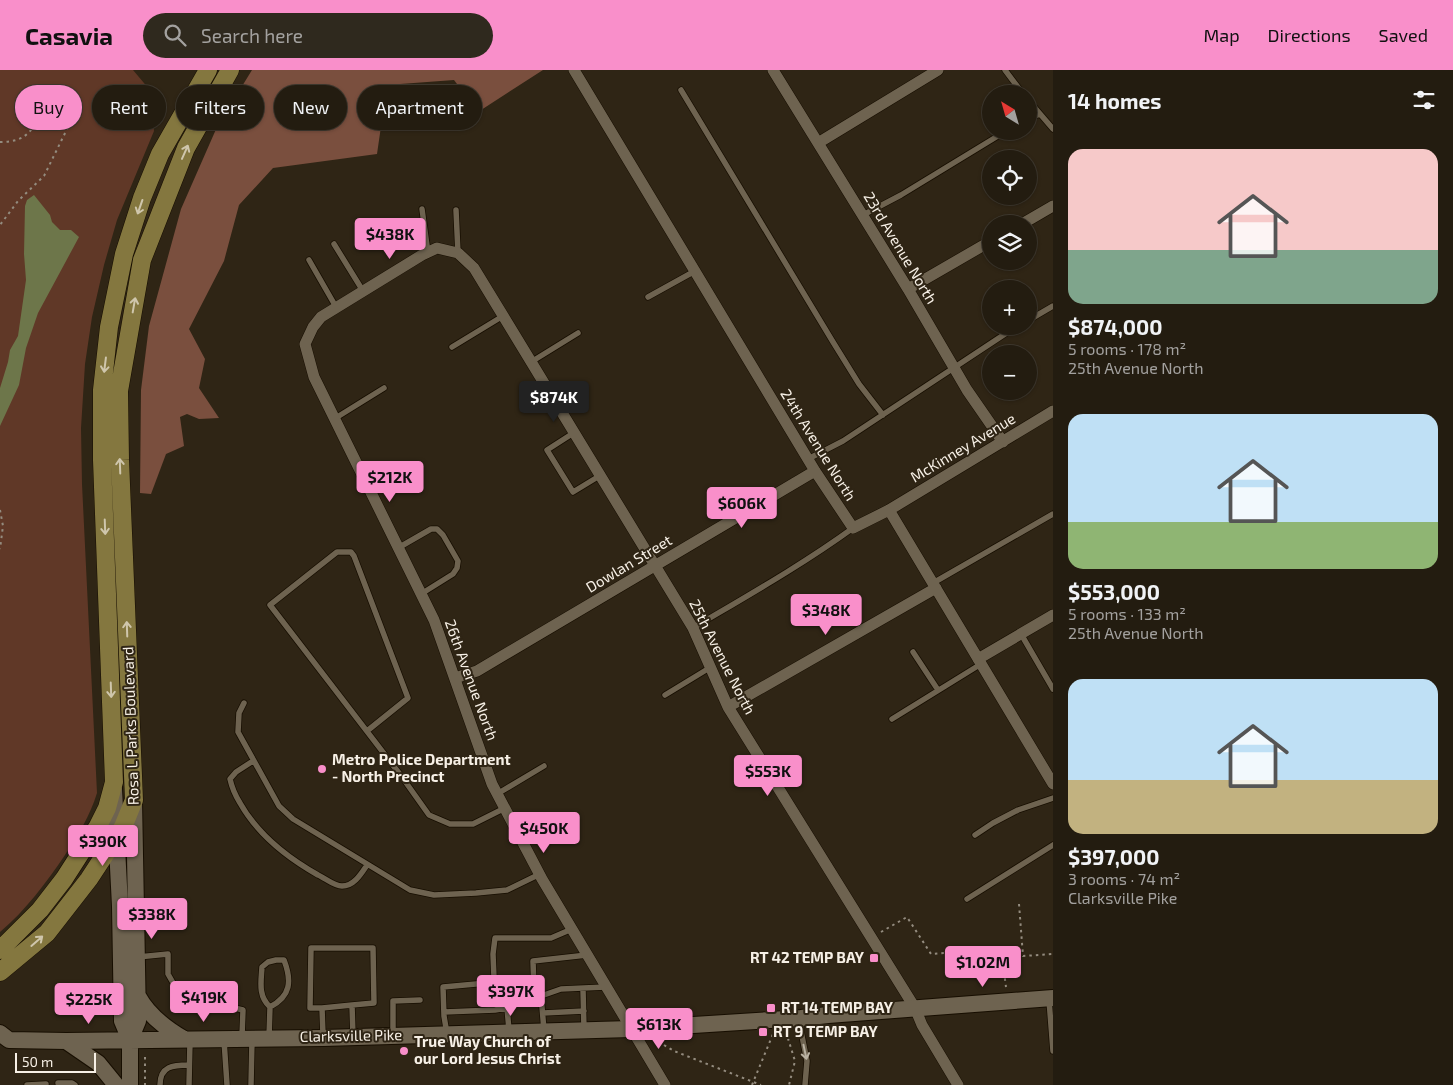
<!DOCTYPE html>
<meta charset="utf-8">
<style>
:root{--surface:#231c10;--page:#2f291e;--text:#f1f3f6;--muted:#a3a19f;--line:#403a30;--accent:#f98fca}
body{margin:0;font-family:"Exo 2",sans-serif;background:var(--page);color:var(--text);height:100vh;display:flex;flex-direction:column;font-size:19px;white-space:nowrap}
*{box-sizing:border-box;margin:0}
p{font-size:16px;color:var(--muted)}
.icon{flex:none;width:28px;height:28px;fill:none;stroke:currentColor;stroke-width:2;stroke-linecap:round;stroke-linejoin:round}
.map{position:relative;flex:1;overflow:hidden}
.side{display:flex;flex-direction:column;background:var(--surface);width:400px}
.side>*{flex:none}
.hud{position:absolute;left:15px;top:15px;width:475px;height:45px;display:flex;gap:10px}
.needle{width:32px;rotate:323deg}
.tools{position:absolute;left:982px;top:15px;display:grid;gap:10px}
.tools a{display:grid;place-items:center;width:55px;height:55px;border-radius:50%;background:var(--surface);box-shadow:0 1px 4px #0004,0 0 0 1px var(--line);font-size:25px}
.scale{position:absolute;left:15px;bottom:12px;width:81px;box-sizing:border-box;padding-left:5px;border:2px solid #f7f0e6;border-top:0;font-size:14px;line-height:18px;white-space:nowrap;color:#f7f0e6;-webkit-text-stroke:4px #2f2515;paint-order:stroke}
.price{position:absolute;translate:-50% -42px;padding:0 11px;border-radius:5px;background:var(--accent);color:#111;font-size:16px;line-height:32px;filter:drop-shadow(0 1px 2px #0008)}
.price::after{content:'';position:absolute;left:50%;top:30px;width:15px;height:11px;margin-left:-8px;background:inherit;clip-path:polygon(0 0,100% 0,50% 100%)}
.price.active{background:#222;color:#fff}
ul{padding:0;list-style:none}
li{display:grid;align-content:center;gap:10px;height:265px;padding:0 15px}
li span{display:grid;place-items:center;height:155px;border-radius:15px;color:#555}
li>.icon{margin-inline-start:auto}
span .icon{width:90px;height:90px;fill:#fffc;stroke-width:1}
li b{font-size:21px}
h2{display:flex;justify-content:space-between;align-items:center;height:60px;padding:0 15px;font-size:21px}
.pill{padding:0 18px;border-radius:22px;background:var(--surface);box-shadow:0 1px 4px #0004,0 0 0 1px var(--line);font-size:18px;line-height:45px}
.pill.active{background:var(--accent);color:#111}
header{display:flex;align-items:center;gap:30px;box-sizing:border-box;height:70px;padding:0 25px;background:var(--accent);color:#111}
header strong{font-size:24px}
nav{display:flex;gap:28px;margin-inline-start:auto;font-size:18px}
.search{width:350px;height:45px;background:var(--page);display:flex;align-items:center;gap:12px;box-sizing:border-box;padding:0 18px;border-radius:28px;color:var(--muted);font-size:19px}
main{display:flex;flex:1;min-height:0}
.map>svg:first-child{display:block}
</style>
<header>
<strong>Casavia</strong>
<div class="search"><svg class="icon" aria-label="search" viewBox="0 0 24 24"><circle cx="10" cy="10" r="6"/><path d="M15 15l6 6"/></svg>Search here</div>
<nav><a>Map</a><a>Directions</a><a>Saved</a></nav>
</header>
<main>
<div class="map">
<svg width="1053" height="1015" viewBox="0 0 1053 1015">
<rect width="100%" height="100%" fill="#2f2515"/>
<path fill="#603827" d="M0 0H133L149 19 154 61 117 150 104 195 92 247 85 294 81 358 82 414 97 723C90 746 78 765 65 785 46 813 26 840 0 862Z"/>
<path fill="#7a4f3e" d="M252 0H543L478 42 454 10 387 15 377 84 273 98 239 135 224 191 189 259 205 289 199 318 219 348 199 349 187 344 180 347 184 376 166 384 151 424 140 423 141 320 149 256 181 139 217 57Z"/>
<path fill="#6d764a" d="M34 125 50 145 52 152 60 160H71L79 167 38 243 26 278 19 315 0 356V318L8 292 10 280 18 266 26 210 24 184 25 136 27 130Z"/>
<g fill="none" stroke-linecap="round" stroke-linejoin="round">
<g stroke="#170e01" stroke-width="7">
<path id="service" d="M1005 0 1023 24
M681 20 833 272 859 314 883 345
M1029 31 1053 59
M1029 49 1039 44
M422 139 428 183
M456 140 458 183
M863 145 901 125 1006 61
M334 174 363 221
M309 190 336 237
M648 227 695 201
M1029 250 1053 236
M452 277 503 246
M531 292 578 263
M334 349 384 318
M575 362 547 380 573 422 601 405
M808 389 843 371 1017 256
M398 478 431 459H437L443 465 458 491 457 498 453 504 421 524
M933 513 1053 444
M693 558C747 526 802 495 853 458
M1021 564 1053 619
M913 582 938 620
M665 625 711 597
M244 633 239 643 238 662 279 736 293 749 410 820 434 825 476 823 507 820 540 804
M892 649 981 594
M367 661 408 628 354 486 351 482H337L270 535 402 707 429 745 450 754H473L505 738
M253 691 236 702 230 709C232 718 235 725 240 733 258 765 286 787 318 805 325 808 334 816 342 816 354 816 361 804 367 795
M497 724 544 696
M975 765 993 753 1018 740 1053 728
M967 829 1053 775
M138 887 168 884V904L184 932 214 933 243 940 242 966
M276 890H284C292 911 291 926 270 937 258 926 261 912 262 897L268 892Z
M494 908 504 918 507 938 509 960
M583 919 584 959
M541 926 561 919 606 917
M1049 930 1053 981
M322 938 352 935
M444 942 495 940 507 938
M543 943 584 941
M801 951V961L807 991 805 1015
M544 960 541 926 534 920 533 891 587 885
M393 964V931L420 930
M447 964 444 946 443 917 487 913 494 908 493 884 495 868H551L572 859
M323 965 322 938H310L311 878H373L374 933 352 935 353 966
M269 968 270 937
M224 970 227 1015
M58 1013H72L75 1015
M27 1015 46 1014
M160 1015C160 996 173 995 189 995
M189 1015 190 971
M251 1015 252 970"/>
</g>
<g stroke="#170e01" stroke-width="12">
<path id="minor" d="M574 0 815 401 853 458 889 440 1053 341
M773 0 908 219 967 320 1003 372
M818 73 938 0
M1022 154 1053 136
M908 219 991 171
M889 440 1053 714
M978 589 1053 545
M455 608 477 601 815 401
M728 637 936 518
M665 1015 542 809 492 714 434 550 314 307 305 274 313 257 321 247 422 185 437 178 458 183 474 198 693 558 728 637 915 938 922 955 958 1015"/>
</g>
<g stroke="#170e01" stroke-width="18">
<path id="secondary" d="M114 719 120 836 122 951 130 970
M138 926C148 945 165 958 184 969
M0 963 9 970 66 971 323 968 631 959 801 948 828 945 1053 928
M66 971 98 993 116 1015
M130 1015V970L138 951 134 730"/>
</g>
<g stroke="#170e01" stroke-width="19">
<path id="primary" d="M0 880 40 840 64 809 98 756 107 738 114 712 102 390V320L109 257 124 184 142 128 160 84 208 0
M0 902 47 863 89 809 123 757 134 730 120 390 119 321 142 190 186 78 230 0"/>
</g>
<path stroke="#948c7f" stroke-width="2" stroke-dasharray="2.5 4" stroke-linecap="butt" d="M0 72C8 72 16 71 23 67 35 61 50 26 66 46 69 50 68 53 68 57L44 106 18 131 0 155
M0 440 3 456 0 479
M1019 834 1023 886 1053 884
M881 862 907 847 931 884 1001 879 1003 888
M1004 902 1006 917
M786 962 795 991 789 1015
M664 975 674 981 761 1015
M145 987V1015
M752 1015 773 964"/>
<use href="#service" stroke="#6e6350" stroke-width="5.5"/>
<use href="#minor" stroke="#6e6350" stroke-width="11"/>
<use href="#secondary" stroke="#6e6350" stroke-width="16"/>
<use href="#primary" stroke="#84773f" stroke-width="18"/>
</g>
<defs><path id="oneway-shaft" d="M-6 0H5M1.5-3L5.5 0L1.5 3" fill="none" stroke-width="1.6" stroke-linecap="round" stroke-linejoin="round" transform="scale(1.25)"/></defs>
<g stroke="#cfc6ac">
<use href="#oneway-shaft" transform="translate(185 82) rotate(-66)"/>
<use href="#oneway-shaft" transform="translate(140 137) rotate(109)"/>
<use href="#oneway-shaft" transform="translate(134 235) rotate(-80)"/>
<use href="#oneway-shaft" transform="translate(105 295) rotate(97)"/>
<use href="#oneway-shaft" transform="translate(120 396) rotate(-92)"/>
<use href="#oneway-shaft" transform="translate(105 457) rotate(88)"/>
<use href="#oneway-shaft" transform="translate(127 559) rotate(-92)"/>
<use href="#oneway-shaft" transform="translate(111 620) rotate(88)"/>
<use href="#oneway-shaft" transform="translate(37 871) rotate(-41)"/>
</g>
<use stroke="#b9b1a2" href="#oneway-shaft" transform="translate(805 982) rotate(78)"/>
<g fill="#f98fca" stroke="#2f2515" stroke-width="2">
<circle cx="322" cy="699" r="5"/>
<rect x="869" y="883" width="10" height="10" rx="2.5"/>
<rect x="766" y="933" width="10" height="10" rx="2.5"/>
<rect x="758" y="957" width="10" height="10" rx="2.5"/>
<circle cx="404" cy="981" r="5"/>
</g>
<g text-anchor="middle" stroke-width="4" stroke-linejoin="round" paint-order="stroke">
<g font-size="15" fill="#f7f0e6" stroke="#2f2515">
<text transform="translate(900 178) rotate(59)" y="5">23rd Avenue North</text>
<text transform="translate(818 375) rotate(58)" y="5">24th Avenue North</text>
<text transform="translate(963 378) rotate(-31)" y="5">McKinney Avenue</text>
<text transform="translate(629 494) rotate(-31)" y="5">Dowlan Street</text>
<text transform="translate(722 587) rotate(63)" y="5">25th Avenue North</text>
<text transform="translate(471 610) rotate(70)" y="5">26th Avenue North</text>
<text transform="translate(131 656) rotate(-92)" y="5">Rosa L Parks Boulevard</text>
<text transform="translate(351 966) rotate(-1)" y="5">Clarksville Pike</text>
</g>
<g font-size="15" font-weight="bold" fill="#f7f0e6" stroke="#2f2515" text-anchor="start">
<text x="332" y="695">Metro Police Department<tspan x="332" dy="17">- North Precinct</tspan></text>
<text x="864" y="893" text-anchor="end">RT 42 TEMP BAY</text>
<text x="781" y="943">RT 14 TEMP BAY</text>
<text x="773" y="967">RT 9 TEMP BAY</text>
<text x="414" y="977">True Way Church of<tspan x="414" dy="17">our Lord Jesus Christ</tspan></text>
</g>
</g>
</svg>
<div class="tools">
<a><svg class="needle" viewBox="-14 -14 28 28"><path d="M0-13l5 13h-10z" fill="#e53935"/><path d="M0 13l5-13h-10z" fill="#a3a19f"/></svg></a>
<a><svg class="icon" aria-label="locate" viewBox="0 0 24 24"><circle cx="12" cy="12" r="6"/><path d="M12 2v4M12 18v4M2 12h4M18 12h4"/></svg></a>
<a><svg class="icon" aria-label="layers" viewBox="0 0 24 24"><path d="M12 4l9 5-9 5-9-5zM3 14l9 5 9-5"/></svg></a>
<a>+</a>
<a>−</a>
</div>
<div class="scale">50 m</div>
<b class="price" style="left:390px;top:190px">$438K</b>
<b class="price active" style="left:554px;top:353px">$874K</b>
<b class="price" style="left:390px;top:433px">$212K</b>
<b class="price" style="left:742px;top:459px">$606K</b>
<b class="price" style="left:826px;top:566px">$348K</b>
<b class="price" style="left:768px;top:727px">$553K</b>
<b class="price" style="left:544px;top:784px">$450K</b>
<b class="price" style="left:103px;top:797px">$390K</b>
<b class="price" style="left:152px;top:870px">$338K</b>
<b class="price" style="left:983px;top:918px">$1.02M</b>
<b class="price" style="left:511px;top:947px">$397K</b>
<b class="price" style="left:204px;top:953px">$419K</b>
<b class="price" style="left:89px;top:955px">$225K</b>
<b class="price" style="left:659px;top:980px">$613K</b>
<div class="hud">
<a class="pill active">Buy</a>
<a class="pill">Rent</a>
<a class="pill">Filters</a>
<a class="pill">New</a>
<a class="pill">Apartment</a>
</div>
</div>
<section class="side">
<h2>14 homes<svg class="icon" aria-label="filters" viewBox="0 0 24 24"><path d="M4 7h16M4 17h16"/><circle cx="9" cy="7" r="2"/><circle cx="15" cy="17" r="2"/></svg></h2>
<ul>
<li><span style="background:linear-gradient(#f6c9c9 65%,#7fa58c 0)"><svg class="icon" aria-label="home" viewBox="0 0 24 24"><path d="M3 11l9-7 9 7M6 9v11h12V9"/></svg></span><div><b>$874,000</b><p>5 rooms · 178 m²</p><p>25th Avenue North</p></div></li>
<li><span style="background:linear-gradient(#bfe0f5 70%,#8fb573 0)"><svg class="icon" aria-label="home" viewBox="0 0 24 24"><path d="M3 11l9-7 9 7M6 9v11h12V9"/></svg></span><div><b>$553,000</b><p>5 rooms · 133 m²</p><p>25th Avenue North</p></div></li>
<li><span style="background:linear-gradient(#bfe0f5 65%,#c2b280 0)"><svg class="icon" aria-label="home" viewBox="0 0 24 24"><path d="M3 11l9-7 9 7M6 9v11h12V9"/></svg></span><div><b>$397,000</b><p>3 rooms · 74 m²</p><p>Clarksville Pike</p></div></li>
</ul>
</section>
</main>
